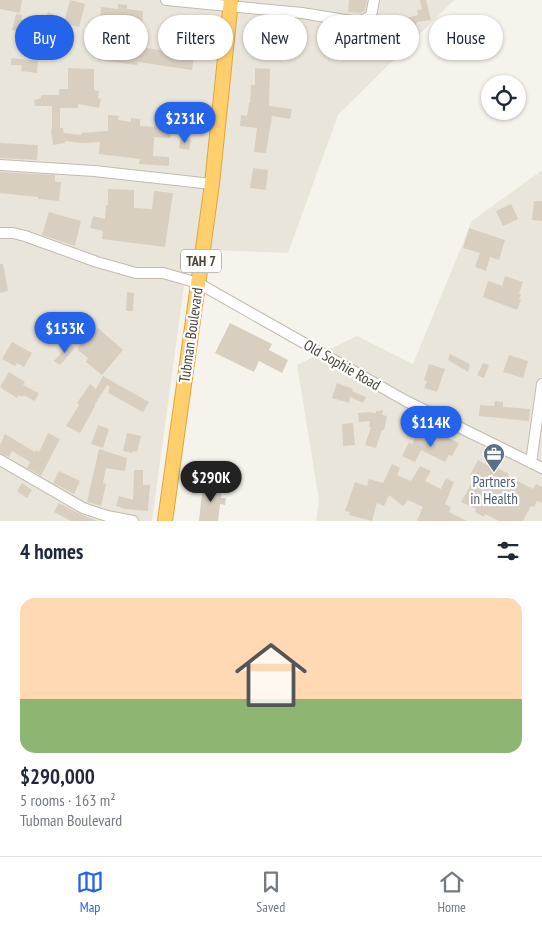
<!DOCTYPE html>
<meta charset="utf-8">
<style>
:root{--surface:#fff;--page:#f2f2f3;--text:#1f2937;--muted:#747a83;--line:#e0e1e3;--accent:#2563eb}
body{margin:0;font-family:"PT Sans Narrow",sans-serif;background:var(--page);color:var(--text);height:100vh;display:flex;flex-direction:column;font-size:19px;white-space:nowrap}
*{box-sizing:border-box;margin:0}
p{font-size:16px;color:var(--muted)}
.icon{flex:none;width:28px;height:28px;fill:none;stroke:currentColor;stroke-width:2;stroke-linecap:round;stroke-linejoin:round}
.map{position:relative;height:521px;overflow:hidden}
.sheet{display:flex;flex-direction:column;background:var(--surface);flex:1}
.sheet>*{flex:none}
.top-card{position:absolute;left:15px;top:15px;width:512px;height:45px;display:flex;gap:10px}
.buttons{position:absolute;left:481px;top:75px;display:grid;gap:10px}
.buttons a{display:grid;place-items:center;width:45px;height:45px;border-radius:50%;background:var(--surface);box-shadow:0 1px 4px #0004;font-size:25px}
.price{position:absolute;translate:-50% -42px;padding:0 11px;border-radius:18px;background:var(--accent);color:#fff;font-size:16px;line-height:32px;filter:drop-shadow(0 1px 2px #0008)}
.price::after{content:'';position:absolute;left:50%;top:30px;width:15px;height:11px;margin-left:-8px;background:inherit;clip-path:polygon(0 0,100% 0,50% 100%)}
.price.active{background:#222;color:#fff}
ul{padding:0;list-style:none}
li{display:grid;align-content:center;gap:10px;height:265px;padding:0 20px}
li+li{border-top:1px solid var(--line)}
li span{display:grid;place-items:center;height:155px;border-radius:15px;color:#555}
li>.icon{margin-inline-start:auto}
span .icon{width:90px;height:90px;fill:#fffc;stroke-width:1}
li b{font-size:21px}
h2{display:flex;justify-content:space-between;align-items:center;height:60px;padding:0 20px;font-size:21px}
.pill{padding:0 18px;border-radius:22px;background:var(--surface);box-shadow:0 1px 4px #0004;font-size:18px;line-height:45px}
.pill.active{background:var(--accent);color:#fff}
.tab-bar{display:flex;justify-content:space-around;align-items:center;height:70px;border-top:1px solid var(--line);background:var(--surface);font-size:14px;color:var(--muted)}
.tab-bar a{display:grid;justify-items:center;gap:2px}
.tab-bar .active{color:var(--accent)}
.map>svg:first-child{display:block}
</style>
<div class="map">
<svg width="542" height="521" viewBox="0 0 542 521">
<rect width="100%" height="100%" fill="#f6f3ec"/>
<path fill="#eae5da" d="M0 0H454L338 115 288 253 189 249 152 521H0Z
M542 170V521H316L319 500 297 365 357 336 413 364 472 221Z"/>
<path fill="#d8cfc1" d="M0 0H22L20 13 0 9Z
M70 0 85 4 79 27 68 24 63 46 42 41 41 49 26 48 27 30 50 32 53 22 45 18 48 12 65 19Z
M349 0H367L365 11 361 13 348 12Z
M420 0H426L431 20 417 22 416 24 418 33 383 39 381 25 402 21V19L418 15 417 10 422 9Z
M118 4 127 5V9L143 11 142 27 124 25 121 47 146 50V48L194 55 192 70 138 62 137 65 98 60 103 23 100 22 101 7 118 9Z
M16 14 22 15 21 19 28 21 24 33 12 30Z
M361 34 370 35 368 45 359 44Z
M11 58 38 61 37 73 21 71 22 65H11Z
M68 68 94 69V90L99 91 98 98 101 99 99 108 78 104V108H60V128H63L64 133 82 135 81 133 108 131V115L119 116 118 120 131 122V118L140 119V126L154 127 155 122 170 123V138L154 137 153 156 169 157V166L139 164 140 159 99 154 100 142 82 143 65 141V143L53 145 51 130 52 129V106H35L34 100 41 98V95H59V89H68Z
M255 68 270 69 269 106 292 109 290 119 272 116 266 153 254 152 257 128 240 126 241 115 247 116 249 103H250L251 85H255Z
M181 138 191 140 189 150 179 148Z
M0 143 38 145 37 160 0 158Z
M253 168 268 170 266 190 250 188Z
M0 172 55 175V182H61L59 201 38 199V197L0 193Z
M108 189 134 190V208L152 209 154 191 173 193 165 247 102 239 103 231 90 228 93 216 105 219 106 205H108Z
M534 201H542V221L532 220Z
M511 204 518 219 503 226 496 211Z
M49 212 81 221 75 246 42 235Z
M469 228 505 240 499 260 490 257 486 271 475 267 480 253 463 248Z
M0 264H3L8 291 0 293Z
M505 276 523 282 519 294H521L519 299 521 300 517 310 483 297 488 281 502 286Z
M127 292 134 293 133 311H126Z
M230 323 272 344 269 350 288 360 282 373 259 361 254 372 215 353Z
M98 328 123 350 102 375 86 362 88 358 78 350 81 338 86 342Z
M12 342 32 353 24 367 17 363 15 366 2 359Z
M70 343 75 348 60 365 54 361Z
M450 354 470 364 468 372 448 360Z
M509 355 528 361 523 378 503 372Z
M483 363 489 365 484 378 477 375Z
M429 364 445 369 437 392 424 388 427 381 424 380Z
M9 372 25 382 23 385 39 393 35 401 23 395 22 397 19 395 17 398 0 387Z
M103 376 149 402 143 412 108 393 110 387 107 385 94 406H95L80 433 66 426 79 405 77 403 90 384 96 389Z
M337 383 353 389 352 391 366 397 363 403 350 397 349 403 332 398Z
M495 401 503 402V407L530 409 529 421 479 416 480 405 494 406Z
M383 410 382 415 387 416 384 430H382L376 448 365 445 371 427H369L370 421 359 422 358 413 368 412 376 413V411Z
M353 423 355 445 343 446 342 424Z
M98 425 109 429 103 448 91 444Z
M48 433 60 439 41 476 27 468 30 462 12 451 9 457 0 453V445L5 434 35 452 36 450 39 452Z
M127 433 141 436 137 452 133 451 132 453 123 451Z
M440 434 459 443 452 456 449 455 445 462 421 450 415 462 402 456 409 442 412 444 417 435 435 444Z
M99 449 127 458 125 471 106 468 103 483 106 484 101 506 87 502Z
M478 460 491 467 492 465 509 474 508 476 533 489 536 484 542 487V503L537 501 534 507 531 506 523 521H499L485 514 484 517 475 512 476 509 461 502 475 477 470 475Z
M392 464 400 468 397 475 411 481 420 466 431 471 425 481 441 489 446 478 454 482 445 504 451 507 449 512 467 521H417L423 507 408 500 403 506 389 495 384 506 377 503 372 521 349 515 350 512 345 511 355 482 367 486 369 479 383 483Z
M134 470H143V485H150L148 511 125 509 116 506 119 496 133 500Z
M59 471 80 481 74 494 53 483Z
M22 483 32 490 27 498 17 491Z
M203 484 222 487 221 498H226L225 505 220 504 218 521H199Z
M59 503 80 514 97 521H71L54 512Z"/>
<g fill="none" stroke-linecap="round" stroke-linejoin="round">
<g stroke="#c2bbae" stroke-width="12">
<path id="minor" d="M166 0 302 13 351 21H361L371 16 374 0
M0 165 94 171 212 184
M0 233H13L25 236 97 262 136 273H163L198 283 406 401 542 468
M0 460 83 508 107 516 133 521
M531 463 542 384"/>
</g>
<g stroke="#e0a43c" stroke-width="16">
<path id="highway" d="M165 521 212 184 231 0"/>
</g>
<use href="#minor" stroke="#fff" stroke-width="10"/>
<use href="#highway" stroke="#ffcf6e" stroke-width="14"/>
</g>
<defs>
<g id="office-pin" transform="scale(1.125)"><path d="M0 17L-7.5 6A9.5 9.5 0 1 1 7.5 6Z" fill="#5c6f8a" stroke="#fff"/><path d="M-6-3h4V-5.5h4V-3h4V5H-6ZM-1-4.5V-3h2v-1.5ZM-6 0V1H6V0Z" fill="#fff"/></g>
</defs>
<g fill-rule="evenodd">
<use href="#office-pin" x="494" y="454"/>
</g>
<g text-anchor="middle" stroke-width="4.5" stroke-linejoin="round" paint-order="stroke">
<rect fill="#fff" stroke="#817c74" stroke-width="1" x="181" y="249.5" width="40" height="23" rx="4"/>
<g font-size="14" font-weight="bold" fill="#4b4439">
<text x="201" y="266">TAH 7</text>
</g>
<g font-size="15" fill="#4b4439" stroke="#fff">
<text transform="translate(191 335) rotate(-82)" y="5">Tubman Boulevard</text>
<text transform="translate(342 365) rotate(30)" y="5">Old Sophie Road</text>
</g>
<g font-size="15" fill="#4e5e75" stroke="#fff">
<text x="494" y="487">Partners<tspan x="494" dy="17">in Health</tspan></text>
</g>
</g>
</svg>
<div class="buttons">
<a><svg class="icon" aria-label="locate" viewBox="0 0 24 24"><circle cx="12" cy="12" r="6"/><path d="M12 2v4M12 18v4M2 12h4M18 12h4"/></svg></a>
</div>
<b class="price" style="left:185px;top:144px">$231K</b>
<b class="price" style="left:65px;top:354px">$153K</b>
<b class="price" style="left:431px;top:448px">$114K</b>
<b class="price active" style="left:211px;top:503px">$290K</b>
<div class="top-card">
<a class="pill active">Buy</a>
<a class="pill">Rent</a>
<a class="pill">Filters</a>
<a class="pill">New</a>
<a class="pill">Apartment</a>
<a class="pill">House</a>
</div>
</div>
<section class="sheet">
<h2>4 homes<svg class="icon" aria-label="filters" viewBox="0 0 24 24"><path d="M4 7h16M4 17h16"/><circle cx="9" cy="7" r="2"/><circle cx="15" cy="17" r="2"/></svg></h2>
<ul>
<li><span style="background:linear-gradient(#ffd9b3 65%,#8fb573 0)"><svg class="icon" aria-label="home" viewBox="0 0 24 24"><path d="M3 11l9-7 9 7M6 9v11h12V9"/></svg></span><div><b>$290,000</b><p>5 rooms · 163 m²</p><p>Tubman Boulevard</p></div></li>
</ul>
</section>
<nav class="tab-bar">
<a class="active"><svg class="icon" aria-label="map" viewBox="0 0 24 24"><path d="M3 6l6-2 6 2 6-2v14l-6 2-6-2-6 2zM9 4v14M15 6v14"/></svg>Map</a>
<a><svg class="icon" aria-label="saved" viewBox="0 0 24 24"><path d="M7 4h10v16l-5-4-5 4z"/></svg>Saved</a>
<a><svg class="icon" aria-label="home" viewBox="0 0 24 24"><path d="M3 11l9-7 9 7M6 9v11h12V9"/></svg>Home</a>
</nav>
